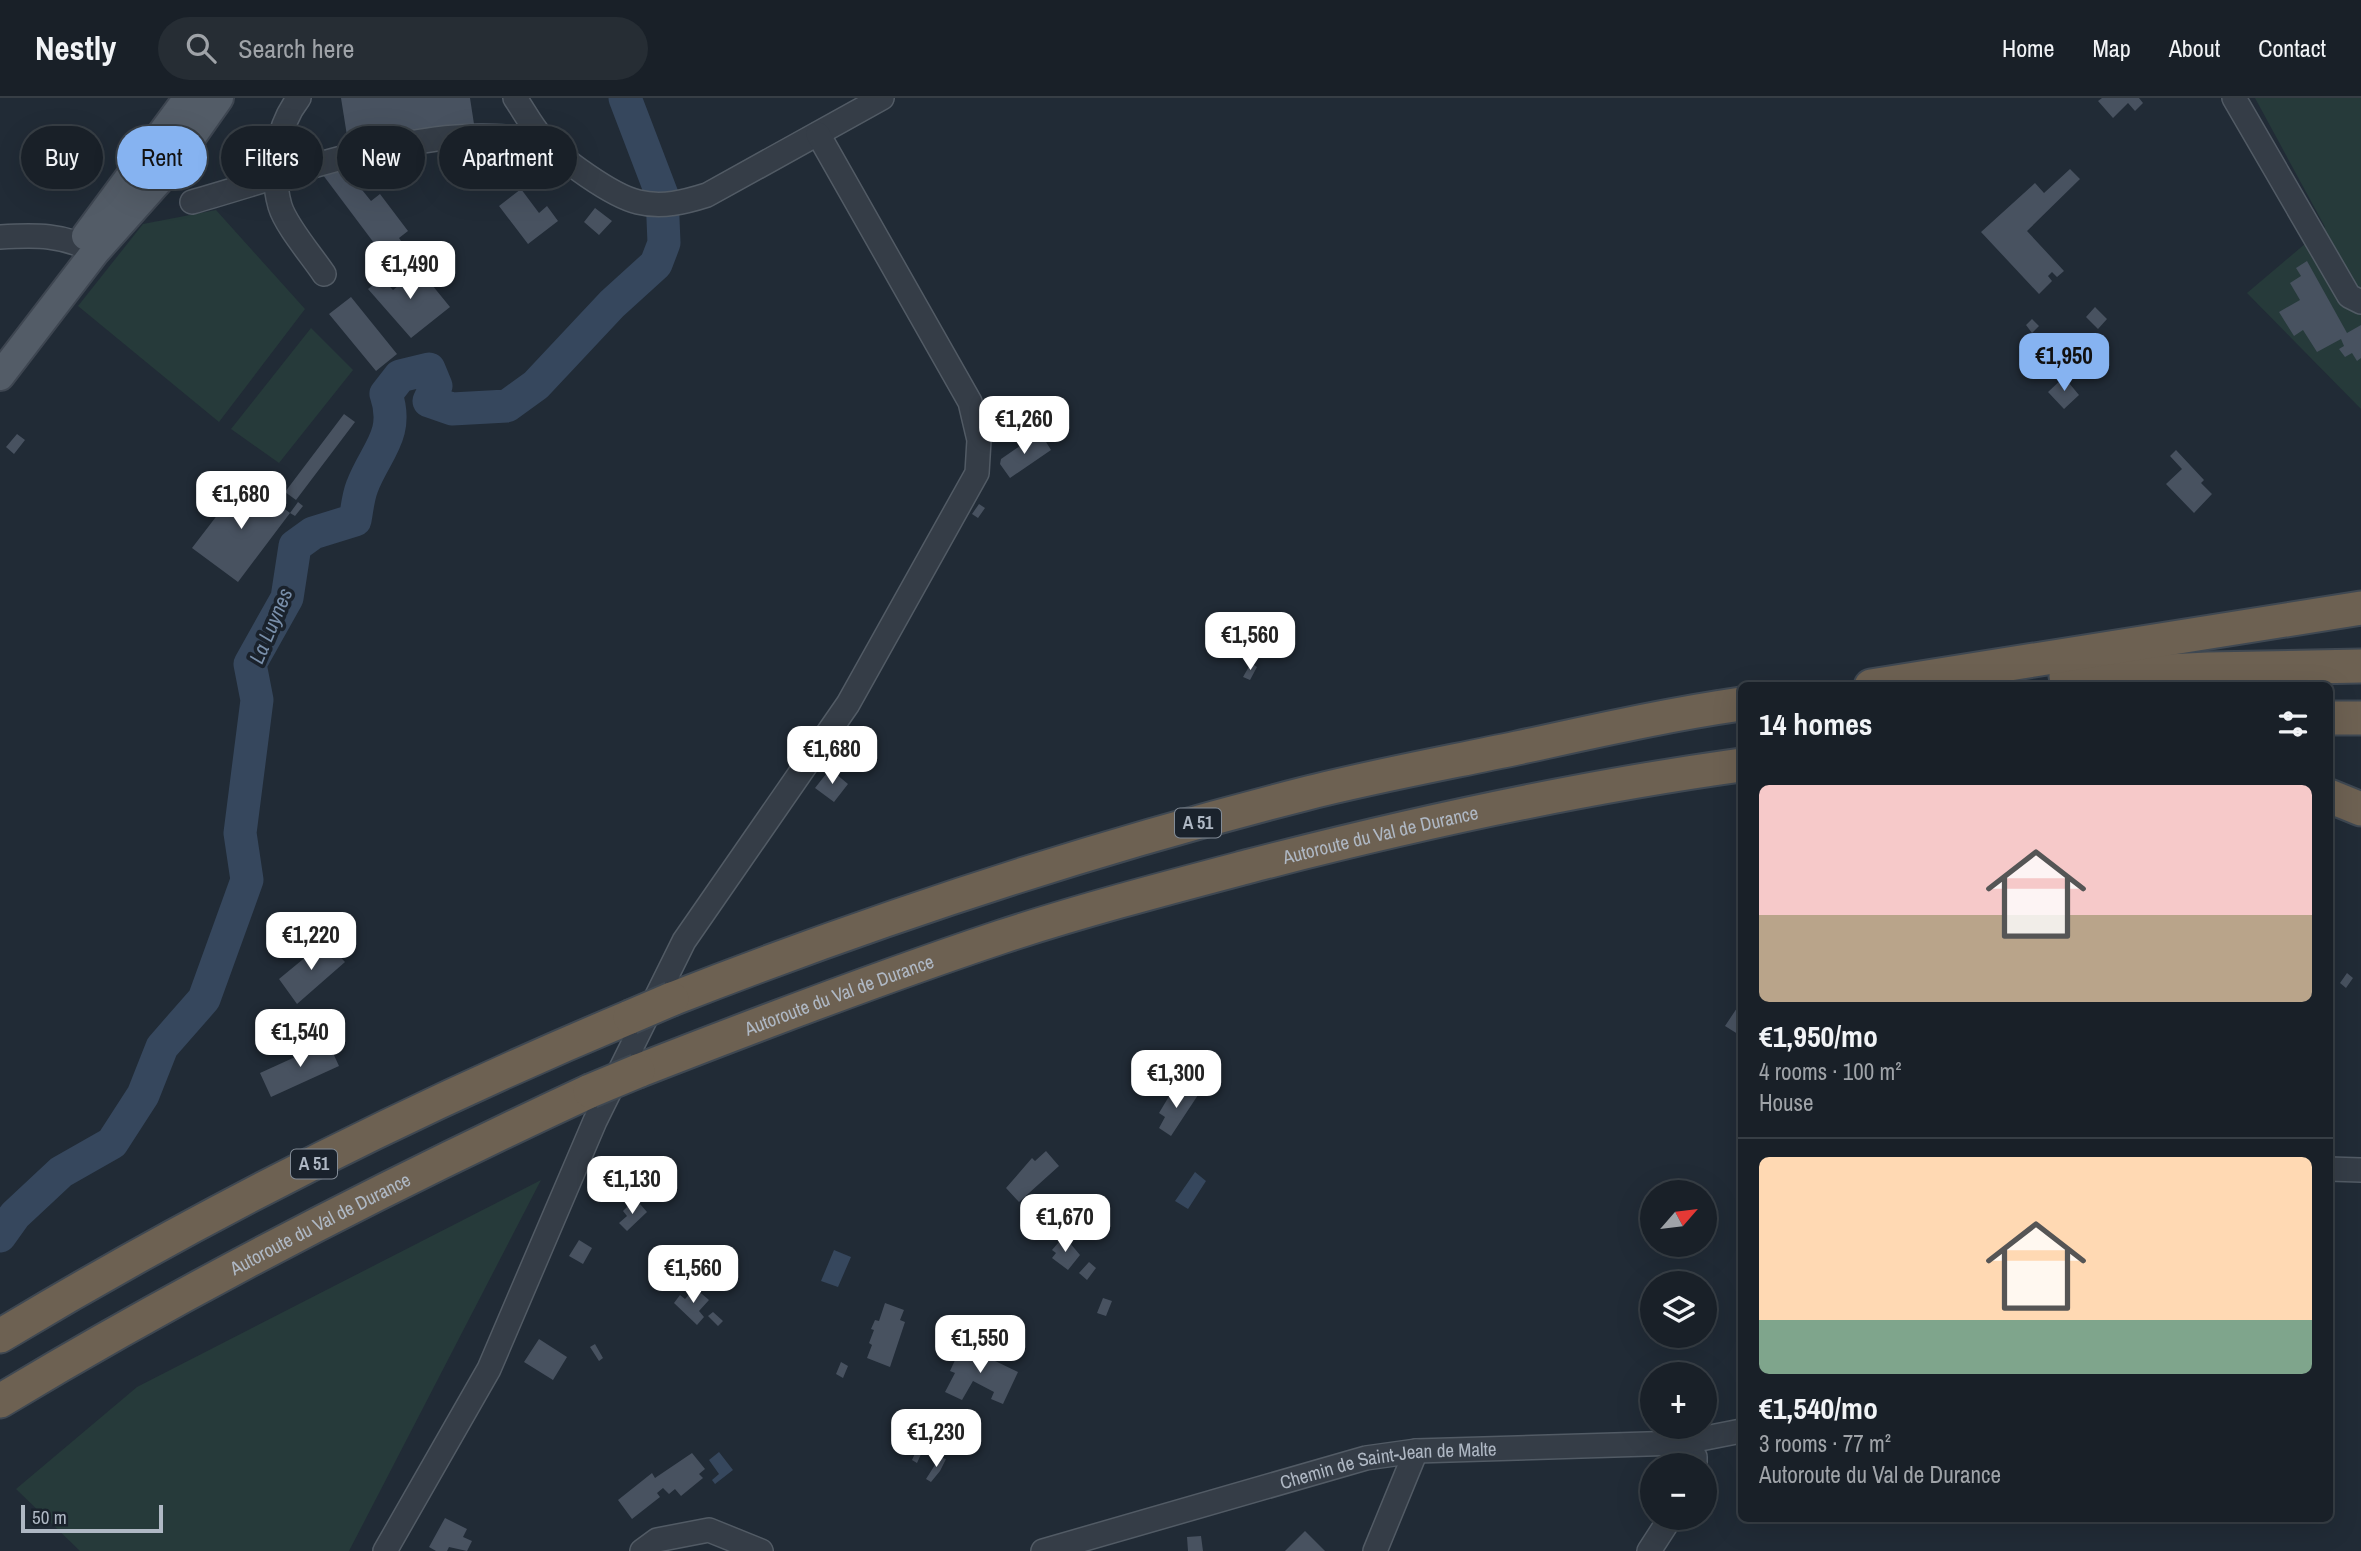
<!DOCTYPE html>
<meta charset="utf-8">
<style>
:root{--surface:#192028;--page:#262d34;--text:#f1f3f6;--muted:#9fa3a8;--line:#373e45;--accent:#86b3f1}
body{margin:0;font-family:"Archivo Narrow",sans-serif;background:var(--page);color:var(--text);height:100vh;display:flex;flex-direction:column;font-size:26px;white-space:nowrap}
*{box-sizing:border-box;margin:0}
p{font-size:23px;color:var(--muted)}
.icon{flex:none;width:38px;height:38px;fill:none;stroke:currentColor;stroke-width:2;stroke-linecap:round;stroke-linejoin:round}
.map{position:relative;flex:1;overflow:hidden}
.panel{position:absolute;left:1738px;top:584px;width:595px;height:840px;display:flex;flex-direction:column;background:var(--surface);border-radius:10px;box-shadow:0 7px 28px #0002,0 0 0 2px var(--line)}
.panel>*{flex:none}
.guide{position:absolute;left:21px;top:28px;width:665px;height:63px;display:flex;gap:14px}
.needle{width:46px;rotate:62deg}
.tools{position:absolute;left:1640px;top:1082px;display:grid;gap:14px}
.tools a{display:grid;place-items:center;width:77px;height:77px;border-radius:50%;background:var(--surface);box-shadow:0 7px 28px #0002,0 0 0 2px var(--line);font-size:35px}
.scale{position:absolute;left:21px;bottom:18px;width:142px;box-sizing:border-box;padding-left:7px;border:4px solid #afb8c4;border-top:0;font-size:19px;line-height:24px;white-space:nowrap;color:#afb8c4;-webkit-text-stroke:5px #1a222c;paint-order:stroke}
.price{position:absolute;translate:-50% -60px;padding:0 16px;border-radius:14px;background:#fff;color:#222;font-size:23px;line-height:46px;filter:drop-shadow(0 2px 4px #0008)}
.price::after{content:'';position:absolute;left:50%;top:42px;width:21px;height:16px;margin-left:-10px;background:inherit;clip-path:polygon(0 0,100% 0,50% 100%)}
.price.active{background:var(--accent);color:#111}
ul{padding:0;list-style:none}
li{display:grid;align-content:center;gap:14px;height:371px;padding:0 21px}
li+li{border-top:2px solid var(--line)}
li span{display:grid;place-items:center;height:217px;border-radius:10px;color:#555}
li>.icon{margin-inline-start:auto}
span .icon{width:126px;height:126px;fill:#fffc;stroke-width:1}
li b{font-size:30px}
h2{display:flex;justify-content:space-between;align-items:center;height:84px;padding:0 21px;font-size:30px}
.chip{padding:0 24px;border-radius:32px;background:var(--surface);box-shadow:0 7px 28px #0002,0 0 0 2px var(--line);font-size:24px;line-height:63px}
.chip.active{background:var(--accent);color:#111}
header{display:flex;align-items:center;gap:42px;box-sizing:border-box;height:98px;padding:0 35px;background:var(--surface);border-bottom:2px solid var(--line)}
header strong{font-size:33px}
nav{display:flex;gap:38px;margin-inline-start:auto;font-size:24px}
.search{width:490px;height:63px;background:var(--page);display:flex;align-items:center;gap:18px;box-sizing:border-box;padding:0 24px;border-radius:38px;color:var(--muted);font-size:26px}
.map>svg:first-child{display:block}
</style>
<header>
<strong>Nestly</strong>
<div class="search"><svg class="icon" aria-label="search" viewBox="0 0 24 24"><circle cx="10" cy="10" r="6"/><path d="M15 15l6 6"/></svg>Search here</div>
<nav><a>Home</a><a>Map</a><a>About</a><a>Contact</a></nav>
</header>
<div class="map">
<svg width="2361" height="1453" viewBox="0 0 2361 1453">
<rect width="100%" height="100%" fill="#212b36"/>
<path fill="#263a3a" d="M2255 0H2361V311L2247 195 2325 129Z
M216 112 305 211 219 324 78 208 143 126Z
M311 230 353 272 279 365 231 331Z
M541 1082 349 1453H80L16 1391 137 1289Z"/>
<path fill="#36475d" d="M1195 1074 1206 1083 1188 1111 1175 1103Z
M834 1152 851 1159 838 1189 821 1183Z
M941 1321 953 1327 939 1358 926 1352Z
M719 1354 733 1372 715 1386 712 1382 719 1376 709 1362Z"/>
<g fill="none" stroke-linecap="round" stroke-linejoin="round">
<path stroke="#36475d" stroke-width="33" d="M0 1138 15 1117 61 1074 112 1045 143 997 162 949 204 901 247 782 240 735 257 602 250 566 287 500 295 448 313 435 355 422C357 412 358 399 362 389 375 354 400 337 386 296L400 278 429 271 436 288 429 303 452 311 507 308 536 287 612 206 656 166 664 145 662 97 625 0"/>
</g>
<path fill="#485260" d="M341 0H470L474 26 348 44Z
M2102 0H2139L2143 5 2135 13 2128 5 2113 20 2098 3Z
M2070 71 2080 81 2027 133 2064 173 2057 179 2052 174 2048 178 2052 183 2039 196 1981 134 2035 85 2044 95Z
M346 72 371 103 380 96 408 133 399 140 416 163 398 177 323 77Z
M521 91 539 115 547 108 558 123 528 146 499 108Z
M595 110 612 123 599 137 584 124Z
M2307 163 2347 235 2361 227V260L2357 263 2352 255 2345 259 2339 251 2344 248 2341 241 2317 254 2303 232 2294 238 2279 214 2300 202 2290 185 2301 178 2296 170Z
M419 171 450 209 411 240 368 191 373 187 368 180 375 173 393 192Z
M351 199 397 256 376 273 329 216Z
M2095 209 2107 221 2098 231 2086 219Z
M2032 221 2039 228 2032 235 2026 227Z
M2034 240 2054 261 2039 275 2032 268 2039 262 2025 249Z
M2064 279 2079 297 2064 311 2048 294Z
M344 316 355 324 296 402 285 394Z
M17 336 25 342 14 356 6 349Z
M1033 339 1036 344 1043 339 1051 352 1010 380 1000 366 1001 361Z
M2176 352 2204 382 2201 385 2212 396 2194 415 2166 386 2182 371 2170 358Z
M245 381 290 415 238 484 192 450Z
M298 404 303 408 295 418 290 415Z
M979 406 985 410 978 420 972 416Z
M1251 565 1257 569 1250 582 1243 579Z
M830 671 848 686 834 704 815 690Z
M330 829 337 835 333 842 326 838Z
M325 843 345 864 297 906 279 881Z
M2347 875 2353 880 2346 890 2340 885Z
M1741 904V938L1725 928Z
M328 944 339 968 271 999 260 975Z
M1187 990 1198 997 1171 1038 1159 1030 1165 1019 1159 1015 1171 995 1179 1000Z
M1046 1053 1059 1068 1019 1104 1006 1090 1032 1060 1035 1063Z
M631 1105 634 1110 640 1106 647 1114 627 1133 619 1125 627 1118 623 1113Z
M1064 1138 1080 1157 1068 1172 1052 1160 1056 1155 1052 1152Z
M579 1142 592 1150 583 1166 569 1158Z
M1089 1164 1096 1170 1087 1182 1079 1175Z
M695 1190 709 1202 699 1213 704 1219 697 1227 674 1205 680 1197 685 1201Z
M1103 1200 1112 1203 1106 1218 1097 1215Z
M885 1205 904 1212 900 1222 905 1224 890 1269 867 1260 872 1247 869 1245 874 1232 871 1231 875 1222 879 1223Z
M713 1214 723 1223 718 1228 708 1218Z
M539 1241 567 1259 553 1282 524 1264Z
M595 1246 603 1260 599 1263 590 1249Z
M962 1247 1018 1274 1003 1306 991 1301 994 1294 973 1283 962 1302 945 1294 955 1275 950 1273Z
M841 1264 848 1268 843 1280 836 1276Z
M928 1327 933 1330 917 1365 912 1362Z
M692 1355 705 1371 699 1376 703 1380 681 1398 675 1391 669 1396 663 1390 657 1395 660 1399 632 1421 618 1402 652 1375 655 1380Z
M940 1359 946 1361 940 1373 931 1384 926 1381Z
M445 1420 467 1431 463 1439 472 1443 467 1453 449 1449 447 1453H436L429 1449Z
M1305 1433 1325 1453H1285Z
M1201 1438 1203 1453H1188L1187 1439Z"/>
<g fill="none" stroke-linecap="round" stroke-linejoin="round">
<g stroke="#525b65" stroke-width="26">
<g id="minor">
<path d="M299 0C277 28 270 73 280 108 286 128 312 158 324 176"/>
<path d="M515 0C524 13 532 29 543 41 561 61 612 98 638 104 662 110 685 104 707 97L882 0"/>
<path d="M2234 0 2349 198 2361 204"/>
<path d="M192 104C272 81 353 52 436 41 471 36 507 39 543 41"/>
<path d="M0 139C35 137 64 136 95 154"/>
<path d="M2329 1071 2361 1072"/>
<path d="M1680 1345 1695 1359V1367"/>
<path d="M385 1453 489 1271 595 1023 684 843 848 606 977 375 979 342 970 304 818 36"/>
<path d="M642 1453 657 1442 709 1432 761 1453"/>
<path id="s1" d="M1043 1453 1366 1360 1416 1353 1680 1345 1741 1333"/>
<path d="M1375 1453 1416 1353"/>
<path d="M1649 1453 1671 1419"/>
</g>
</g>
<g stroke="#3e4651" stroke-width="32">
<path id="major" d="M86 138 188 0
M0 278 95 154 169 71 219 0"/>
</g>
<g stroke="#3f4852" stroke-width="37">
<g id="highway">
<path d="M2066 578 2208 571 2361 568"/>
<path d="M1871 588 2361 510"/>
<path d="M2329 620H2361"/>
<path d="M2329 698 2361 711"/>
<path d="M672 901C879 820 1088 751 1304 696 1374 678 1446 665 1517 650 1591 634 1665 617 1741 606"/>
<path id="s2" d="M638 973C758 926 878 880 1001 839 1083 812 1167 790 1250 768 1412 726 1576 690 1741 667"/>
<path d="M0 1238C201 1117 413 1010 630 919"/>
<path id="s3" d="M0 1303C191 1188 388 1087 590 993"/>
</g>
</g>
<use href="#minor" stroke="#353d47" stroke-width="23"/>
<use href="#major" stroke="#535c67" stroke-width="28"/>
<use href="#highway" stroke="#6d6152" stroke-width="33"/>
<g stroke="#3f4852" stroke-width="37" stroke-linecap="butt">
<path id="highway-bridge" d="M630 919 672 901
M590 993 638 973"/>
</g>
<use href="#highway-bridge" stroke="#6d6152" stroke-width="33"/>
</g>
<g text-anchor="middle" stroke-width="7" stroke-linejoin="round" paint-order="stroke">
<g fill="#1a222c" stroke="#828b96" stroke-width="2">
<rect x="1175" y="710.5" width="46" height="29" rx="5"/>
<rect x="291" y="1051.5" width="46" height="29" rx="5"/>
</g>
<g font-size="18" font-weight="bold" fill="#afb8c4">
<text x="1198" y="731">A 51</text>
<text x="314" y="1072">A 51</text>
</g>
<g font-size="19" fill="#afb8c4" stroke="#1a222c">
<text dy="7" stroke="none"><textPath href="#s2" startOffset="780">Autoroute du Val de Durance</textPath></text>
<text dy="7" stroke="none"><textPath href="#s2" startOffset="215">Autoroute du Val de Durance</textPath></text>
<text dy="7" stroke="none"><textPath href="#s3" startOffset="366">Autoroute du Val de Durance</textPath></text>
<text dy="7" stroke="none"><textPath href="#s1" startOffset="357">Chemin de Saint-Jean de Malte</textPath></text>
</g>
<g font-size="21" font-style="italic" fill="#798faa" stroke="#1a222c">
<text transform="translate(271 528) rotate(-67)" y="7">La Luynes</text>
</g>
</g>
</svg>
<div class="tools">
<a><svg class="needle" viewBox="-14 -14 28 28"><path d="M0-13l5 13h-10z" fill="#e53935"/><path d="M0 13l5-13h-10z" fill="#9fa3a8"/></svg></a>
<a><svg class="icon" aria-label="layers" viewBox="0 0 24 24"><path d="M12 4l9 5-9 5-9-5zM3 14l9 5 9-5"/></svg></a>
<a>+</a>
<a>−</a>
</div>
<div class="scale">50 m</div>
<b class="price" style="left:410px;top:203px">€1,490</b>
<b class="price active" style="left:2064px;top:295px">€1,950</b>
<b class="price" style="left:1024px;top:358px">€1,260</b>
<b class="price" style="left:241px;top:433px">€1,680</b>
<b class="price" style="left:1250px;top:574px">€1,560</b>
<b class="price" style="left:832px;top:688px">€1,680</b>
<b class="price" style="left:311px;top:874px">€1,220</b>
<b class="price" style="left:300px;top:971px">€1,540</b>
<b class="price" style="left:1176px;top:1012px">€1,300</b>
<b class="price" style="left:632px;top:1118px">€1,130</b>
<b class="price" style="left:1065px;top:1156px">€1,670</b>
<b class="price" style="left:693px;top:1207px">€1,560</b>
<b class="price" style="left:980px;top:1277px">€1,550</b>
<b class="price" style="left:936px;top:1371px">€1,230</b>
<div class="guide">
<a class="chip">Buy</a>
<a class="chip active">Rent</a>
<a class="chip">Filters</a>
<a class="chip">New</a>
<a class="chip">Apartment</a>
</div>
<section class="panel">
<h2>14 homes<svg class="icon" aria-label="filters" viewBox="0 0 24 24"><path d="M4 7h16M4 17h16"/><circle cx="9" cy="7" r="2"/><circle cx="15" cy="17" r="2"/></svg></h2>
<ul>
<li><span style="background:linear-gradient(#f6c9c9 60%,#b9a48a 0)"><svg class="icon" aria-label="home" viewBox="0 0 24 24"><path d="M3 11l9-7 9 7M6 9v11h12V9"/></svg></span><div><b>€1,950/mo</b><p>4 rooms · 100 m²</p><p>House</p></div></li>
<li><span style="background:linear-gradient(#ffd9b3 75%,#7fa58c 0)"><svg class="icon" aria-label="home" viewBox="0 0 24 24"><path d="M3 11l9-7 9 7M6 9v11h12V9"/></svg></span><div><b>€1,540/mo</b><p>3 rooms · 77 m²</p><p>Autoroute du Val de Durance</p></div></li>
</ul>
</section>
</div>
